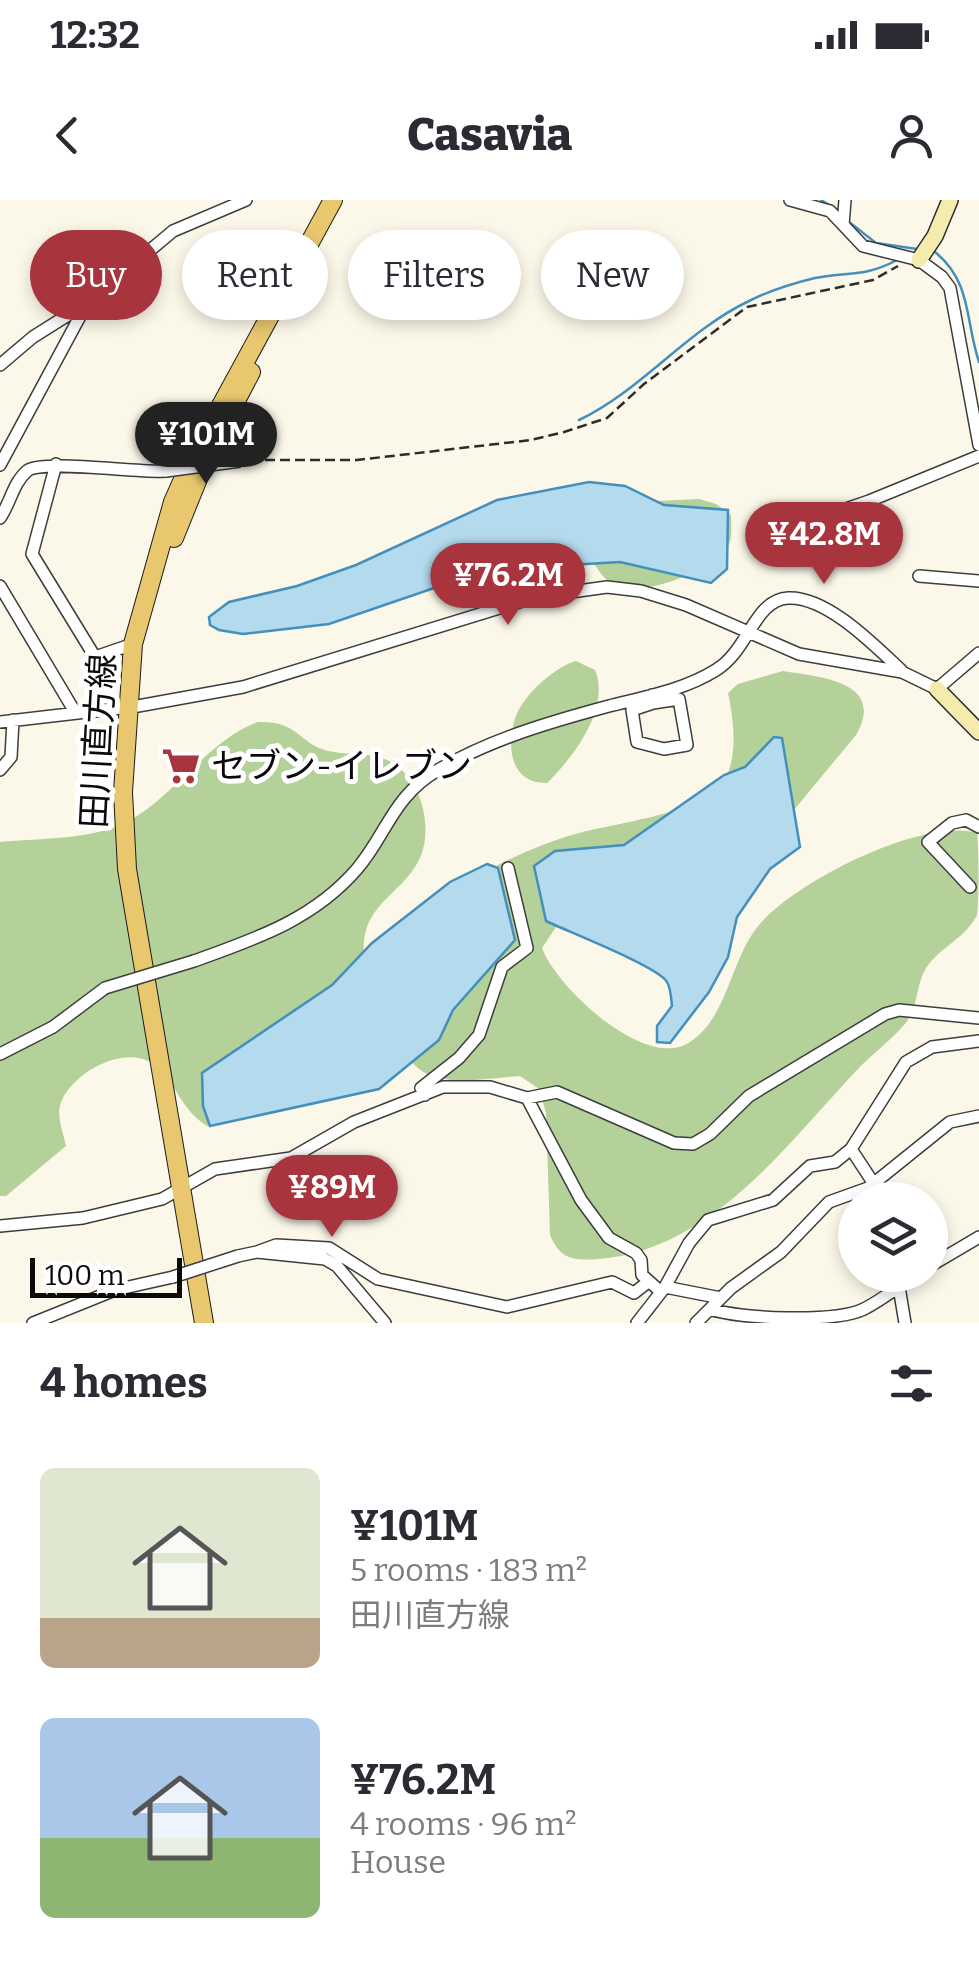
<!DOCTYPE html>
<meta charset="utf-8">
<style>
:root{--surface:#fff;--page:#f7f7f7;--text:#2b2b33;--muted:#7c7c81;--accent:#a8343d}
body{margin:0;font-family:Bitter,"Noto Sans JP",serif;background:var(--page);color:var(--text);height:100vh;display:flex;flex-direction:column;font-size:38px;white-space:nowrap}
*{box-sizing:border-box;margin:0}
p{font-size:32px;color:var(--muted)}
.icon{flex:none;width:55px;height:55px;fill:none;stroke:currentColor;stroke-width:2;stroke-linecap:round;stroke-linejoin:round}
.map{position:relative;height:1123px;overflow:hidden}
.panel{display:flex;flex-direction:column;background:var(--surface);flex:1}
.panel>*{flex:none}
.hud{position:absolute;left:30px;top:30px;width:920px;height:90px;display:flex;gap:20px}
.buttons{position:absolute;left:838px;top:982px;display:grid;gap:20px}
.buttons a{display:grid;place-items:center;width:110px;height:110px;border-radius:50%;background:var(--surface);box-shadow:0 5px 15px #0003;font-size:50px}
.scale{position:absolute;left:30px;bottom:25px;width:152px;box-sizing:border-box;padding-left:10px;border:5px solid #0a0a0a;border-top:0;font-size:28px;line-height:35px;white-space:nowrap;color:#0a0a0a;-webkit-text-stroke:8px #fff;paint-order:stroke}
.price{position:absolute;translate:-50% -85px;padding:0 22px;border-radius:35px;background:var(--accent);color:#fff;font-size:32px;line-height:65px;filter:drop-shadow(0 2px 5px #0008)}
.price::after{content:'';position:absolute;left:50%;top:60px;width:30px;height:22px;margin-left:-15px;background:inherit;clip-path:polygon(0 0,100% 0,50% 100%)}
.price.current{background:#222;color:#fff}
ul{padding:0;list-style:none}
li{display:flex;align-items:center;gap:30px;height:250px;padding:0 40px}
li span{display:grid;place-items:center;flex:none;width:280px;height:200px;border-radius:15px;color:#555}
li>.icon{margin-inline-start:auto}
span .icon{width:120px;height:120px;fill:#fffc;stroke-width:1}
li b{font-size:42px}
h2{display:flex;justify-content:space-between;align-items:center;height:120px;padding:0 40px;font-size:42px}
.pill{padding:0 35px;border-radius:45px;background:var(--surface);box-shadow:0 5px 15px #0003;font-size:35px;line-height:90px}
.pill.current{background:var(--accent);color:#fff}
.status{display:flex;justify-content:space-between;align-items:center;height:70px;padding:0 50px;background:var(--surface);direction:ltr}
.status svg{height:28px;fill:currentColor}
header{display:flex;justify-content:space-between;align-items:center;height:130px;padding:0 40px;background:var(--surface);font-size:45px;font-weight:800}
.map>svg:first-child{display:block}
</style>
<div class="status"><b>12:32</b><svg viewBox="0 0 49 12"><path d="M0 12V9h3v3zM5 12V6h3v6zM10 12V3h3v9zM15 12V0h3v12zM26 1h20v11H26zM47 4h2v5h-2z"/></svg></div>
<header><svg class="icon" aria-label="back" viewBox="0 0 24 24"><path d="M15 5l-7 7 7 7"/></svg>Casavia<svg class="icon" aria-label="person" viewBox="0 0 24 24"><circle cx="12" cy="8" r="4"/><path d="M4 21q1-7 8-7t8 7"/></svg></header>
<div class="map">
<svg width="979" height="1123" viewBox="0 0 979 1123">
<rect width="100%" height="100%" fill="#fcf8e9"/>
<path fill="#b4d199" d="M699 299 716 304 731 315C731 324 733 338 728 346 710 372 637 402 608 381 598 373 593 360 586 349L620 309 657 301Z
M576 461 595 470C611 508 573 558 547 583 511 584 506 548 515 519 521 497 554 467 576 461Z
M783 471C819 477 887 481 856 535L779 628 560 721 542 748C556 787 646 872 690 842 729 816 730 759 759 725 795 682 922 617 977 633 979 647 979 703 977 715 966 737 943 746 929 764 914 783 920 808 904 825 889 842 870 856 855 872 783 949 710 1050 598 1059 573 1061 560 1059 550 1035L546 913 539 889 520 876C481 878 421 894 405 849L494 667C521 653 550 641 579 633 612 624 696 613 718 589 740 565 734 522 728 493L738 484Z
M258 522C303 521 298 547 334 552 352 555 370 552 387 560 423 576 437 635 415 667 401 689 376 702 367 727 359 751 367 778 370 803L282 899 225 923 207 926C179 908 177 883 156 866 128 843 76 870 62 900 55 914 63 931 66 946L6 996H0V642C40 638 93 640 129 621 174 596 211 538 258 522Z"/>
<path fill="#b4daee" stroke="#448fbc" stroke-width="2.5" d="M589 282 625 286 664 305 728 310 727 369 711 383 620 362 570 365 549 377 509 382 472 375 329 424 243 434 219 430 210 425 209 417 229 402 297 386 356 365 497 300Z
M774 537 782 538 800 647 770 669 737 717 728 757 709 792 670 843 657 842V826L672 806C671 798 671 789 667 782 659 767 569 732 546 721L534 666 555 651 624 645 724 575 745 567Z
M487 664 498 668 515 740 453 810 439 840 379 889 210 926 203 906 202 873 332 785 372 743 450 682Z"/>
<g fill="none" stroke-linecap="round" stroke-linejoin="round">
<path stroke="#448fbc" stroke-width="2.5" d="M821 0 840 12
M849 22 876 43 917 49
M935 52C972 82 965 120 979 162
M579 220C642 190 686 131 749 101 769 91 794 83 815 78 849 71 863 78 897 60"/>
<g stroke="#3d3d3d" stroke-width="14">
<path id="street" d="M790 0 830 11 863 46 919 60 942 77 950 88 979 245
M843 25 845 0
M0 165 33 137 87 103 173 31 246 0
M56 264 32 354 95 457 133 444
M0 265 85 107
M0 318C10 304 13 283 27 271 41 259 138 273 166 271
M773 334 869 301 979 256
M919 376 979 381
M0 386 75 512
M652 495 653 503 632 510 637 542 664 549 687 545 679 499 653 503
M0 522 138 506 243 487 535 397 607 387 641 391 686 405 799 454 902 472 937 489 979 453
M0 570 11 557 13 520
M970 687 928 642 952 623 966 620 979 627
M194 761C255 739 313 720 357 669 387 634 392 597 438 570 491 539 550 522 609 506 645 497 684 490 716 470 749 450 754 400 788 398 827 396 875 446 901 470
M0 854 53 827 105 788
M425 895 421 888 459 858 479 835 502 767 527 748 508 668
M527 898 581 1000 609 1038 636 1053 641 1060 642 1075 661 1092
M874 984 851 949 906 862 932 847 979 841
M0 1026 83 1018 162 999 215 969 291 958 354 922 443 887H490L527 898 557 892 674 943 693 944 710 934 749 896 885 814 899 810 979 818
M257 1052 276 1045 329 1048 378 1079 507 1107 612 1082 634 1093 648 1082
M238 1056 257 1052 325 1059 337 1066 385 1123
M930 1066 979 1037
M897 1075 905 1123
M721 1098 665 1087 689 1043 708 1020 773 1000 810 966 835 962 851 949
M710 1109C740 1119 835 1123 864 1109 882 1100 899 1086 916 1075
M33 1123 115 1090 173 1077
M637 1123 665 1087
M696 1123 731 1088 781 1052 829 1002 868 988 950 922 979 916"/>
</g>
<g stroke="#2c2c2c" stroke-width="18">
<path id="secondary" d="M919 60 935 36 950 0
M937 489 979 532"/>
</g>
<g stroke="#1b1b1b" stroke-width="20">
<path id="primary" d="M174 338 208 254 251 172
M204 1123 127 669 123 592 133 444 173 302 193 257 333 0"/>
</g>
<path stroke="#2c2c2c" stroke-width="2.5" stroke-dasharray="10 5" stroke-linecap="butt" d="M250 260H357L531 240 564 232 607 218 644 184 747 107 873 80 898 66"/>
<use href="#street" stroke="#fff" stroke-width="11"/>
<use href="#secondary" stroke="#f5ebac" stroke-width="15"/>
<use href="#primary" stroke="#e8c76e" stroke-width="18"/>
<g stroke="#3d3d3d" stroke-width="14" stroke-linecap="butt">
<path id="street-bridge" d="M166 271 240 261
M105 788 194 761
M173 1077 238 1056"/>
</g>
<use href="#street-bridge" stroke="#fff" stroke-width="11"/>
</g>
<defs>
<g id="supermarket-bare" transform="scale(3)"><path d="M-6-5.5h2.5l.6 2H6L4.5 2H-2.5L-4.4-4H-6ZM-1.5 3.2a1.3 1.3 0 1 0 .1 0ZM3 3.2a1.3 1.3 0 1 0 .1 0Z" fill="#a8343d" stroke="#fff" stroke-width="2.5" paint-order="stroke"/></g>
</defs>
<g fill-rule="evenodd">
<use href="#supermarket-bare" x="181" y="566"/>
</g>
<g text-anchor="middle" stroke-width="10" stroke-linejoin="round" paint-order="stroke">
<g font-size="35" fill="#0a0a0a" stroke="#fff">
<text transform="translate(98 541) rotate(-87)" y="12">田川直方線</text>
</g>
<g font-size="35" fill="#0a0a0a" stroke="#fff" text-anchor="start">
<text x="211" y="578">セブン-イレブン</text>
</g>
</g>
</svg>
<div class="buttons">
<a><svg class="icon" aria-label="layers" viewBox="0 0 24 24"><path d="M12 4l9 5-9 5-9-5zM3 14l9 5 9-5"/></svg></a>
</div>
<div class="scale">100 m</div>
<b class="price current" style="left:206px;top:287px">¥101M</b>
<b class="price" style="left:824px;top:387px">¥42.8M</b>
<b class="price" style="left:508px;top:428px">¥76.2M</b>
<b class="price" style="left:332px;top:1040px">¥89M</b>
<div class="hud">
<a class="pill current">Buy</a>
<a class="pill">Rent</a>
<a class="pill">Filters</a>
<a class="pill">New</a>
</div>
</div>
<section class="panel">
<h2>4 homes<svg class="icon" aria-label="filters" viewBox="0 0 24 24"><path d="M4 7h16M4 17h16"/><circle cx="9" cy="7" r="2"/><circle cx="15" cy="17" r="2"/></svg></h2>
<ul>
<li><span style="background:linear-gradient(#dfe7d0 75%,#b9a48a 0)"><svg class="icon" aria-label="home" viewBox="0 0 24 24"><path d="M3 11l9-7 9 7M6 9v11h12V9"/></svg></span><div><b>¥101M</b><p>5 rooms · 183 m²</p><p>田川直方線</p></div></li>
<li><span style="background:linear-gradient(#a9c7e8 60%,#8fb573 0)"><svg class="icon" aria-label="home" viewBox="0 0 24 24"><path d="M3 11l9-7 9 7M6 9v11h12V9"/></svg></span><div><b>¥76.2M</b><p>4 rooms · 96 m²</p><p>House</p></div></li>
</ul>
</section>
